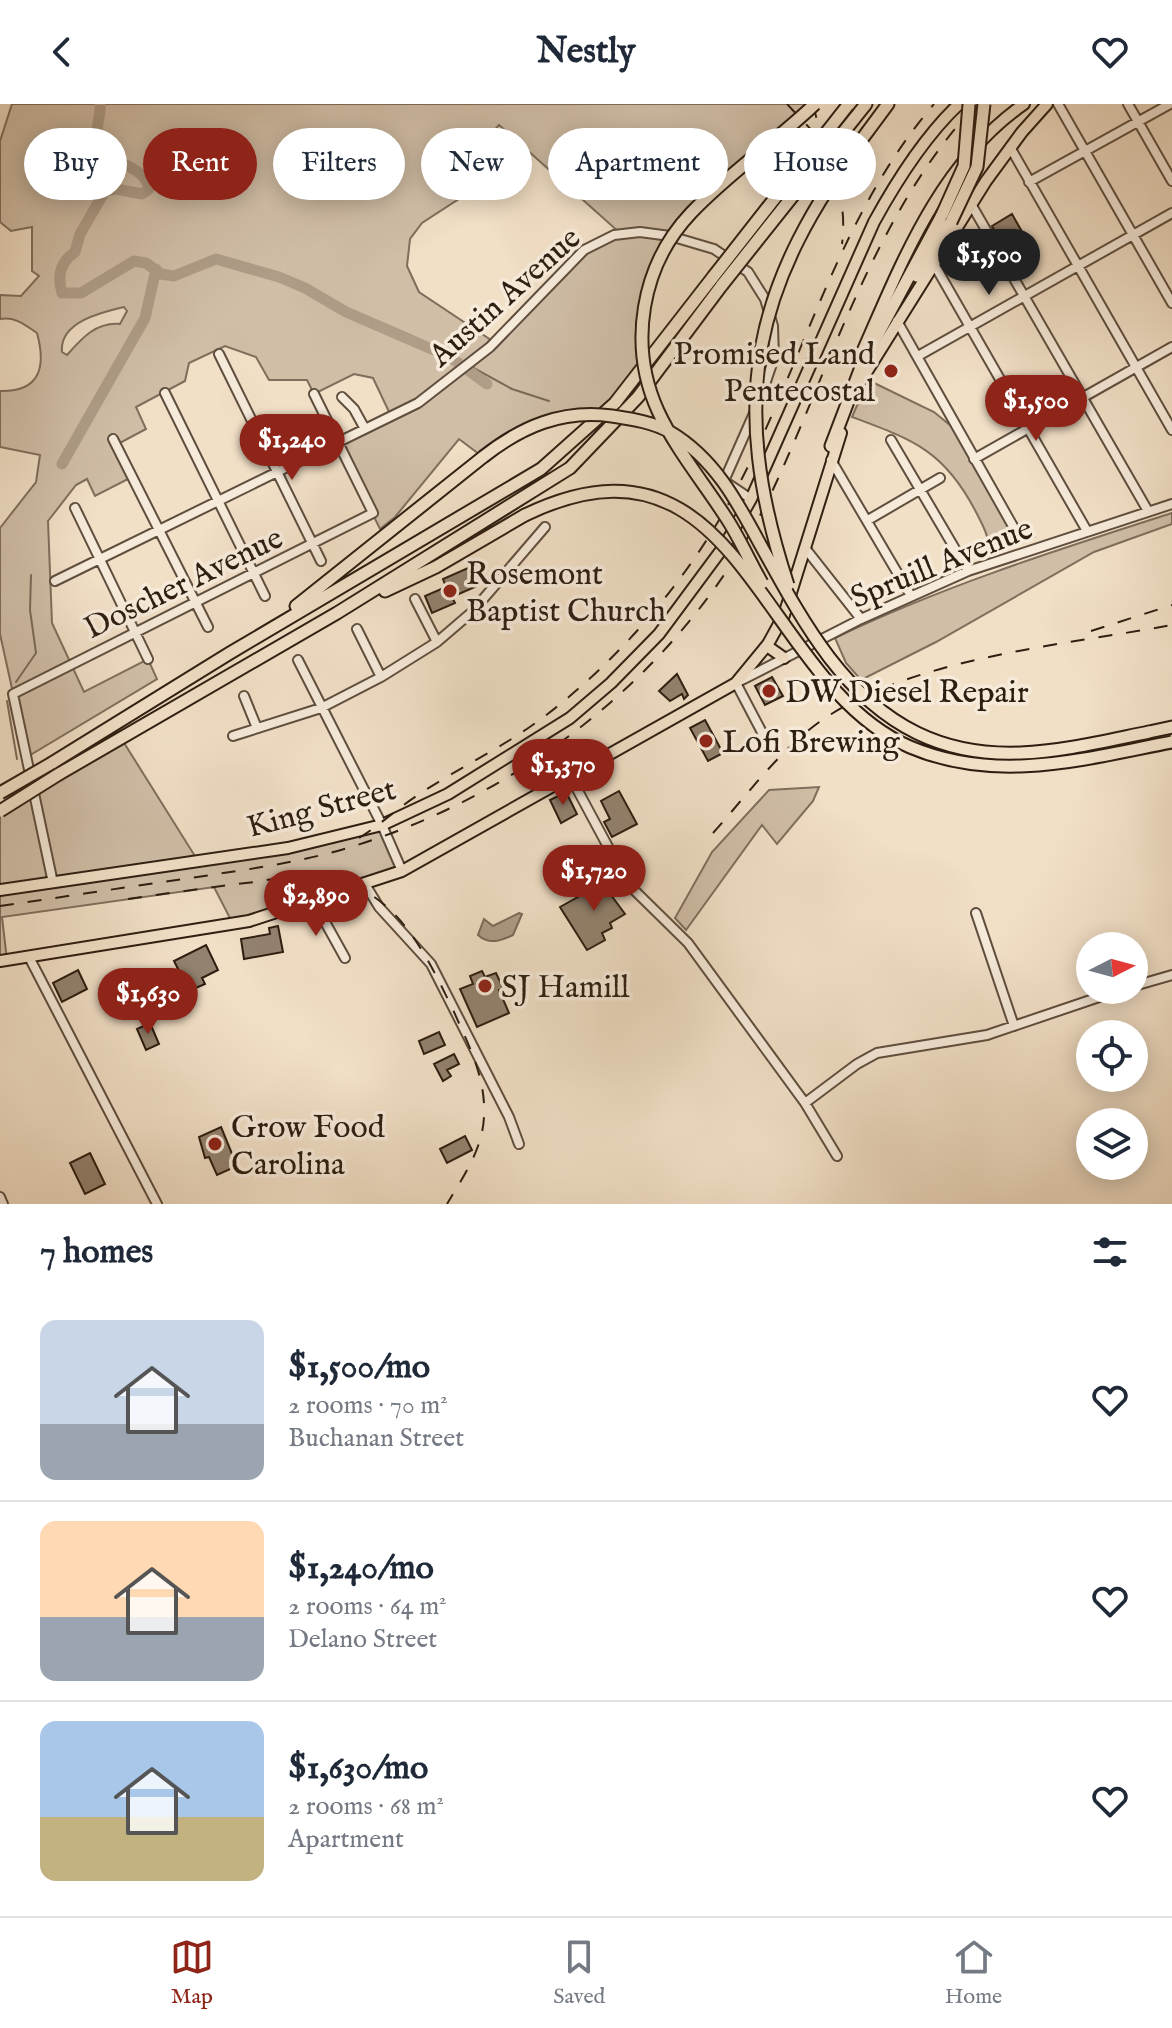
<!DOCTYPE html>
<meta charset="utf-8">
<style>
:root{--surface:#fff;--page:#f6f6f7;--text:#1f2937;--muted:#747a83;--line:#e0e1e3;--accent:#8f2418}
body{margin:0;font-family:"IM FELL English",serif;background:var(--page);color:var(--text);height:100vh;display:flex;flex-direction:column;font-size:30px;white-space:nowrap}
*{box-sizing:border-box;margin:0}
p{font-size:26px;color:var(--muted)}
.icon{flex:none;width:44px;height:44px;fill:none;stroke:currentColor;stroke-width:2;stroke-linecap:round;stroke-linejoin:round}
.map{position:relative;height:1100px;overflow:hidden}
.details{display:flex;flex-direction:column;background:var(--surface);flex:1}
.details>*{flex:none}
.hud{position:absolute;left:24px;top:24px;width:1124px;height:72px;display:flex;gap:16px}
.needle{width:52px;rotate:84deg}
.tools{position:absolute;left:1076px;top:828px;display:grid;gap:16px}
.tools a{display:grid;place-items:center;width:72px;height:72px;border-radius:50%;background:var(--surface);box-shadow:0 4px 20px #0003;font-size:40px}
.price{position:absolute;translate:-50% -68px;padding:0 18px;border-radius:28px;background:var(--accent);color:#fff;font-size:26px;line-height:52px;filter:drop-shadow(0 2px 4px #0008)}
.price::after{content:'';position:absolute;left:50%;top:48px;width:24px;height:18px;margin-left:-12px;background:inherit;clip-path:polygon(0 0,100% 0,50% 100%)}
.price.current{background:#222;color:#fff}
ul{padding:0;list-style:none}
li{display:flex;align-items:center;gap:24px;height:200px;padding:0 40px}
li+li{border-top:2px solid var(--line)}
li span{display:grid;place-items:center;flex:none;width:224px;height:160px;border-radius:16px;color:#555}
li>.icon{margin-inline-start:auto}
span .icon{width:96px;height:96px;fill:#fffc;stroke-width:1}
li b{font-size:34px}
h2{display:flex;justify-content:space-between;align-items:center;height:96px;padding:0 40px;font-size:34px}
.tag{padding:0 28px;border-radius:36px;background:var(--surface);box-shadow:0 4px 20px #0003;font-size:28px;line-height:72px}
.tag.current{background:var(--accent);color:#fff}
header{display:flex;justify-content:space-between;align-items:center;height:104px;padding:0 40px;background:var(--surface);font-size:36px;font-weight:700}
.menu{display:flex;justify-content:space-around;align-items:center;height:112px;border-top:2px solid var(--line);background:var(--surface);font-size:22px;color:var(--muted)}
.menu a{display:grid;justify-items:center;gap:4px}
.menu .current{color:var(--accent)}
.map>svg:first-child{display:block}
</style>
<header><svg class="icon" aria-label="back" viewBox="0 0 24 24"><path d="M15 5l-7 7 7 7"/></svg>Nestly<svg class="icon" aria-label="heart" viewBox="0 0 24 24"><path d="M12 20l-8-8c-3-5 5-10 8-4 3-6 11-1 8 4z"/></svg></header>
<div class="map">
<svg width="1172" height="1100" viewBox="0 0 1172 1100">
<rect width="100%" height="100%" fill="#f1dfc6"/>
<filter id="stains"><feTurbulence type="fractalNoise" baseFrequency=".0025" numOctaves="4"/><feColorMatrix values="0 0 0 0 .2 0 0 0 0 .09 0 0 0 0 .02 0 0 0 .5 -.17"/></filter>
<radialGradient id="worn" r=".72"><stop offset=".6" stop-color="#630" stop-opacity="0"/><stop offset="1" stop-color="#630" stop-opacity=".3"/></radialGradient>
<path fill="#d0bea7" stroke="#7f6e5c" stroke-width="2" fill-rule="evenodd" d="M12 0H806L810 5 699 102 653 170 644 261 602 311 559 313 483 353 459 335 395 413 380 425 338 339 391 312 373 274 354 270 314 290 307 276H269L256 253 225 242 189 259 185 277 136 303 146 325 116 341 132 373 95 392 87 375 76 381 48 417 52 519 84 588 148 555 157 575 27 653 0 530V424L36 378 40 351 0 343V287C41 288 46 262 37 229 25 221 15 212 0 215V191L21 192 39 172 32 167V123L11 127 0 118V37ZM499 21 620 129 584 146 494 238 419 188 407 162 410 135 422 119 488 76 483 63 489 49 486 36ZM124 203 127 207 120 220C96 218 82 234 67 251L62 248C59 218 102 208 124 203Z
M868 276 934 308 951 322 1011 426 1033 433 987 450C991 435 984 424 977 410 945 347 914 336 852 313Z
M1172 409V420L1094 448 936 538 861 576 846 559 835 534C943 482 1057 446 1172 409Z
M121 634 198 757 382 721 402 767 233 820 214 783 2 813 7 856 0 857V707Z
M819 683 813 697 777 740 762 721 686 826 675 814 712 748 769 686Z"/>
<path fill="#af9d88" stroke="#7b6a58" stroke-width="2" d="M519 809 522 810 513 831C501 837 489 841 478 831L484 815 493 822Z"/>
<g fill="none" stroke-linecap="round" stroke-linejoin="round">
<path stroke="#7b6a58" stroke-width="2" d="M300 184 412 232 465 259
M470 262 512 285 549 297
M16 578 36 549 30 506 31 471
M7 597 17 655"/>
<path stroke="#af9d88" stroke-width="11" d="M100 0C101 11 96 22 97 32 101 62 144 57 149 85L142 90 116 85 105 87 80 130 75 148C60 158 57 172 62 189H81L134 157 146 159 161 170 174 172 216 155 279 173 305 184 346 208 450 253 487 280
M36 69C61 51 86 62 113 54
M62 360 145 214 156 165"/>
</g>
<path fill="#93826f" stroke="#2e1e11" stroke-width="2" d="M1012 110 1026 135 1014 142 1006 128 998 133 992 122Z
M468 464 477 482 452 493 455 499 432 509 425 492 446 483 443 475Z
M677 570 688 591 684 595 682 590 670 597 659 587Z
M772 573 783 592 765 601 755 582Z
M705 616 723 649 708 657 690 624Z
M619 687 637 720 612 733 604 718 610 715 601 697Z
M566 688 577 710 561 719 550 696Z
M610 775 614 781 619 778 621 782 611 791 625 810 610 819 612 824 602 829 605 836 587 846 560 803Z
M278 822 283 848 244 855 241 835 270 830 269 824Z
M206 841 218 866 202 874 205 880 189 887 174 857Z
M78 866 87 885 62 898 53 879Z
M482 867 485 873 496 869 503 884 499 886 509 909 477 923 460 885 473 880 470 872Z
M150 919 159 940 146 946 137 925Z
M439 928 445 941 424 950 419 937Z
M454 950 459 960 447 966 451 972 443 977 434 960Z
M221 1023 237 1062 217 1071 209 1053 205 1054 199 1033Z
M465 1032 472 1046 447 1059 440 1045Z
M90 1049 105 1080 85 1090 70 1059Z"/>
<g fill="none" stroke-linecap="round" stroke-linejoin="round">
<g stroke="#5f4e3e" stroke-width="12">
<path id="minor" d="M1058 0 1172 199
M1128 0 1172 77
M1010 43 1172 326
M1029 78 1170 0
M971 100 1148 407
M934 160 1087 427
M897 217 1014 424
M219 250 321 457
M918 252 1172 109
M165 289 265 492
M342 293 354 305 365 325
M113 335 208 523
M891 336 968 467
M974 355 1172 243
M831 356 911 492
M751 395 724 377 755 307
M75 404 148 555
M868 416 940 374
M805 444 861 515
M55 477 418 299 490 243 584 146 614 131 640 128 670 132 714 145 748 168 765 195 773 222 774 254 760 295
M415 495 437 538
M357 525 381 573
M298 556 382 721 402 767
M244 592 257 624
M233 632 321 604 381 573 437 538 472 508 545 423
M767 638 736 579 861 515 968 467 1172 400
M570 672 628 780 688 839 805 999 837 1052
M53 779 13 590 373 409 314 290
M365 780 379 803 431 860 509 1013 519 1040
M314 798 345 854
M976 809 1014 922
M29 853 157 1100
M1134 882 1172 871
M805 999 857 960 877 949 987 931 1120 886
M0 1093 3 1100"/>
</g>
<g stroke="#2e1e11" stroke-width="14">
<path id="major" d="M859 255C901 161 937 61 1024 0
M859 280 986 77 1022 28 1047 0
M767 542 784 554
M0 786 288 744 382 721 448 690 570 614 611 579 659 530 725 441 751 395 874 118C897 76 924 33 959 0
M0 857 249 817 402 767 736 579 768 540 784 511 841 329"/>
</g>
<g stroke="#2e1e11" stroke-width="15">
<path id="highway" d="M854 15 866 0
M868 27 888 0
M917 172 951 118
M831 342 863 258 942 111
M385 487 436 463 525 411
M296 502 483 353
M1149 628 1172 623
M52 659 230 549 541 365 615 299 713 173
M59 670 337 509 570 364 638 293 722 181"/>
</g>
<use href="#minor" stroke="#f6eada" stroke-width="8"/>
<use href="#major" stroke="#f1dfc6" stroke-width="10"/>
<use href="#highway" stroke="#f1dfc6" stroke-width="11"/>
<path stroke="#2e1e11" stroke-width="2" stroke-dasharray="14 14" stroke-linecap="butt" d="M787 0 817 32
M813 0C824 51 849 85 842 140
M1091 527 1172 501
M713 729C750 688 785 638 833 609 928 552 1064 541 1172 521
M359 734C380 721 398 704 418 691 458 664 502 644 541 615 620 556 690 473 736 386 804 258 838 112 934 0
M128 795C170 789 212 783 254 778 280 774 306 769 332 775 398 788 428 854 454 908 469 942 486 974 484 1012 483 1045 463 1073 447 1100
M0 802C63 793 127 783 190 774 244 766 298 759 351 743 534 687 696 554 776 379 834 252 879 103 977 0"/>
<g stroke="#2e1e11" stroke-width="15" stroke-linecap="butt">
<path id="highway-bridge" d="M942 111 964 62 969 0
M951 118 977 63 984 0
M713 173 848 1
M722 181 854 15
M483 353C521 323 562 305 612 312 631 315 653 318 670 328 714 354 737 397 760 440 800 512 840 591 917 629 993 666 1070 644 1149 628
M525 411C742 306 759 578 910 643 997 680 1084 655 1172 638
M762 479C750 458 740 435 727 415 704 379 676 346 658 307 628 241 641 162 691 109 729 69 775 38 815 0
M788 481C727 295 752 181 868 27
M0 689 52 659
M0 707 59 670"/>
</g>
<use href="#highway-bridge" stroke="#f1dfc6" stroke-width="11"/>
</g>
<g fill="#8f2418" stroke="#f6eada" stroke-width="3">
<circle cx="891" cy="267" r="8"/>
<circle cx="450" cy="487" r="8"/>
<circle cx="769" cy="587" r="8"/>
<circle cx="706" cy="637" r="8"/>
<circle cx="485" cy="882" r="8"/>
<circle cx="215" cy="1040" r="8"/>
</g>
<g text-anchor="middle" stroke-width="7" stroke-linejoin="round" paint-order="stroke">
<g font-size="32" fill="#2e1e11" stroke="#f6eada">
<text transform="translate(504 192) rotate(-42)" y="11">Austin Avenue</text>
<text transform="translate(941 458) rotate(-22)" y="11">Spruill Avenue</text>
<text transform="translate(183 478) rotate(-26)" y="11">Doscher Avenue</text>
<text transform="translate(321 703) rotate(-15)" y="11">King Street</text>
</g>
<g font-size="32" fill="#2e1e11" stroke="#f6eada" text-anchor="start">
<text x="875" y="260" text-anchor="end">Promised Land<tspan x="875" dy="37">Pentecostal</tspan></text>
<text x="466" y="480">Rosemont<tspan x="466" dy="37">Baptist Church</tspan></text>
<text x="785" y="598">DW Diesel Repair</text>
<text x="722" y="648">Lofi Brewing</text>
<text x="501" y="893">SJ Hamill</text>
<text x="231" y="1033">Grow Food<tspan x="231" dy="37">Carolina</tspan></text>
</g>
</g>
<rect width="100%" height="100%" filter="url(#stains)"/>
<rect width="100%" height="100%" fill="url(#worn)"/>
</svg>
<div class="tools">
<a><svg class="needle" viewBox="-14 -14 28 28"><path d="M0-13l5 13h-10z" fill="#e53935"/><path d="M0 13l5-13h-10z" fill="#747a83"/></svg></a>
<a><svg class="icon" aria-label="locate" viewBox="0 0 24 24"><circle cx="12" cy="12" r="6"/><path d="M12 2v4M12 18v4M2 12h4M18 12h4"/></svg></a>
<a><svg class="icon" aria-label="layers" viewBox="0 0 24 24"><path d="M12 4l9 5-9 5-9-5zM3 14l9 5 9-5"/></svg></a>
</div>
<b class="price current" style="left:989px;top:193px">$1,500</b>
<b class="price" style="left:1036px;top:339px">$1,500</b>
<b class="price" style="left:292px;top:378px">$1,240</b>
<b class="price" style="left:563px;top:703px">$1,370</b>
<b class="price" style="left:594px;top:809px">$1,720</b>
<b class="price" style="left:316px;top:834px">$2,890</b>
<b class="price" style="left:148px;top:932px">$1,630</b>
<div class="hud">
<a class="tag">Buy</a>
<a class="tag current">Rent</a>
<a class="tag">Filters</a>
<a class="tag">New</a>
<a class="tag">Apartment</a>
<a class="tag">House</a>
</div>
</div>
<section class="details">
<h2>7 homes<svg class="icon" aria-label="filters" viewBox="0 0 24 24"><path d="M4 7h16M4 17h16"/><circle cx="9" cy="7" r="2"/><circle cx="15" cy="17" r="2"/></svg></h2>
<ul>
<li><span style="background:linear-gradient(#c9d6e8 65%,#9aa5b1 0)"><svg class="icon" aria-label="home" viewBox="0 0 24 24"><path d="M3 11l9-7 9 7M6 9v11h12V9"/></svg></span><div><b>$1,500/mo</b><p>2 rooms · 70 m²</p><p>Buchanan Street</p></div><svg class="icon" aria-label="heart" viewBox="0 0 24 24"><path d="M12 20l-8-8c-3-5 5-10 8-4 3-6 11-1 8 4z"/></svg></li>
<li><span style="background:linear-gradient(#ffd9b3 60%,#9aa5b1 0)"><svg class="icon" aria-label="home" viewBox="0 0 24 24"><path d="M3 11l9-7 9 7M6 9v11h12V9"/></svg></span><div><b>$1,240/mo</b><p>2 rooms · 64 m²</p><p>Delano Street</p></div><svg class="icon" aria-label="heart" viewBox="0 0 24 24"><path d="M12 20l-8-8c-3-5 5-10 8-4 3-6 11-1 8 4z"/></svg></li>
<li><span style="background:linear-gradient(#a9c7e8 60%,#c2b280 0)"><svg class="icon" aria-label="home" viewBox="0 0 24 24"><path d="M3 11l9-7 9 7M6 9v11h12V9"/></svg></span><div><b>$1,630/mo</b><p>2 rooms · 68 m²</p><p>Apartment</p></div><svg class="icon" aria-label="heart" viewBox="0 0 24 24"><path d="M12 20l-8-8c-3-5 5-10 8-4 3-6 11-1 8 4z"/></svg></li>
</ul>
</section>
<nav class="menu">
<a class="current"><svg class="icon" aria-label="map" viewBox="0 0 24 24"><path d="M3 6l6-2 6 2 6-2v14l-6 2-6-2-6 2zM9 4v14M15 6v14"/></svg>Map</a>
<a><svg class="icon" aria-label="saved" viewBox="0 0 24 24"><path d="M7 4h10v16l-5-4-5 4z"/></svg>Saved</a>
<a><svg class="icon" aria-label="home" viewBox="0 0 24 24"><path d="M3 11l9-7 9 7M6 9v11h12V9"/></svg>Home</a>
</nav>
